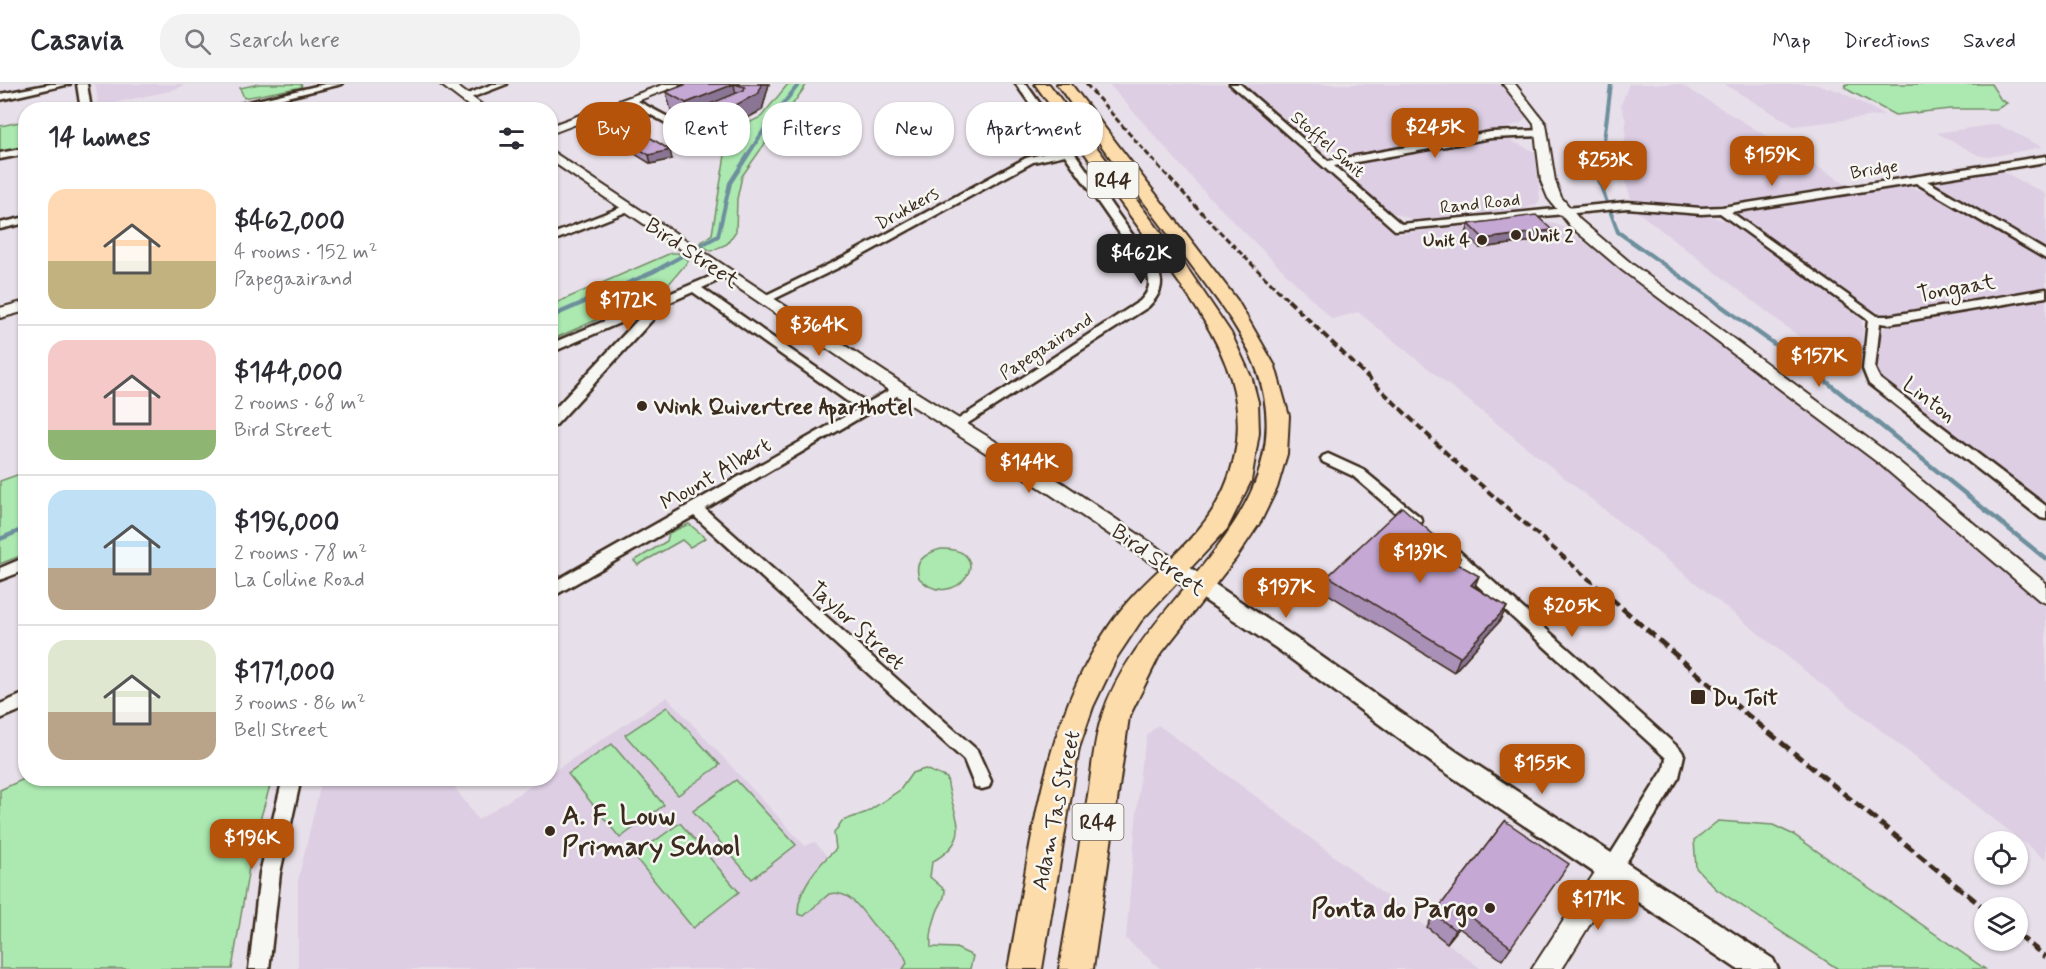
<!DOCTYPE html>
<meta charset="utf-8">
<style>
:root{--surface:#fff;--page:#f2f2f3;--text:#2b2b33;--muted:#7c7c81;--line:#e1e1e2;--accent:#b45309}
body{margin:0;font-family:Mynerve,sans-serif;background:var(--page);color:var(--text);height:100vh;display:flex;flex-direction:column;font-size:22px;white-space:nowrap}
*{box-sizing:border-box;margin:0}
p{font-size:20px;color:var(--muted)}
.icon{flex:none;width:33px;height:33px;fill:none;stroke:currentColor;stroke-width:2;stroke-linecap:round;stroke-linejoin:round}
.map{position:relative;flex:1;overflow:hidden}
.panel{position:absolute;left:18px;top:18px;width:540px;height:684px;display:flex;flex-direction:column;background:var(--surface);border-radius:24px;box-shadow:0 2px 4px #0004}
.panel>*{flex:none}
.top-card{position:absolute;left:576px;top:18px;width:570px;height:54px;display:flex;gap:12px}
.tools{position:absolute;left:1974px;top:747px;display:grid;gap:12px}
.tools a{display:grid;place-items:center;width:54px;height:54px;border-radius:50%;background:var(--surface);box-shadow:0 2px 4px #0004;font-size:30px}
.price{position:absolute;translate:-50% -51px;padding:0 14px;border-radius:12px;background:var(--accent);color:#fff;font-size:20px;line-height:39px;filter:drop-shadow(0 2px 3px #0008)}
.price::after{content:'';position:absolute;left:50%;top:36px;width:18px;height:14px;margin-left:-9px;background:inherit;clip-path:polygon(0 0,100% 0,50% 100%)}
.price.current{background:#222;color:#fff}
ul{padding:0;list-style:none}
li{display:flex;align-items:center;gap:18px;height:150px;padding:0 30px}
li+li{border-top:2px solid var(--line)}
li span{display:grid;place-items:center;flex:none;width:168px;height:120px;border-radius:18px;color:#555}
li>.icon{margin-inline-start:auto}
span .icon{width:72px;height:72px;fill:#fffc;stroke-width:1}
li b{font-size:26px}
h2{display:flex;justify-content:space-between;align-items:center;height:72px;padding:0 30px;font-size:26px}
.pill{padding:0 21px;border-radius:24px;background:var(--surface);box-shadow:0 2px 4px #0004;font-size:21px;line-height:54px}
.pill.current{background:var(--accent);color:#fff}
header{display:flex;align-items:center;gap:36px;box-sizing:border-box;height:84px;padding:0 30px;background:var(--surface);border-bottom:2px solid var(--line)}
header strong{font-size:28px}
nav{display:flex;gap:33px;margin-inline-start:auto;font-size:21px}
.search{width:420px;height:54px;background:var(--page);display:flex;align-items:center;gap:15px;box-sizing:border-box;padding:0 21px;border-radius:24px;color:var(--muted);font-size:22px}
.map>svg:first-child{display:block}
</style>
<header>
<strong>Casavia</strong>
<div class="search"><svg class="icon" aria-label="search" viewBox="0 0 24 24"><circle cx="10" cy="10" r="6"/><path d="M15 15l6 6"/></svg>Search here</div>
<nav><a>Map</a><a>Directions</a><a>Saved</a></nav>
</header>
<div class="map">
<svg width="2046" height="885" viewBox="0 0 2046 885">
<rect width="100%" height="100%" fill="#e7dfe9"/>
<filter id="ink" filterUnits="userSpaceOnUse"><feTurbulence type="fractalNoise" baseFrequency=".0167" numOctaves="2"/><feDisplacementMap in="SourceGraphic" scale="12" xChannelSelector="R" yChannelSelector="G"/><feConvolveMatrix kernelMatrix="1 2 1 2 8 2 1 2 1" color-interpolation-filters="sRGB"/></filter>
<g filter="url(#ink)">
<path fill="#ddcee3" d="M93 0H182L183 2 170 7 98 22 96 2Z
M1109 0H1228L1396 150 1523 135 1550 138 1567 145 1893 392 2046 523V776L1808 589 1358 228 1332 235 1209 113Z
M1243 0H1502L1526 29V33L1521 39 1505 44 1352 71 1338 70 1313 62Z
M1629 0H1680L1848 101 1705 122 1632 117 1618 78 1625 59 1626 37 1621 21Z
M1724 0H1813L1839 7 1884 31 1794 42Z
M1997 40 2042 63 1988 73 1978 71 1937 49Z
M1487 55 1509 56 1535 68 1540 115 1537 120 1524 125 1414 136 1388 127 1349 92 1350 85 1359 78Z
M2002 87 2046 110V167L1942 107 1937 101 1944 95Z
M1902 102 1933 109 2046 175V204L1901 230 1877 228 1866 224 1740 132 1742 127 1747 125Z
M1634 125 1713 133 1730 138 1850 223 1861 236 1863 243 1861 290 1850 292Z
M2046 214V423L1885 300 1877 288 1882 244Z
M667 613 805 762 815 758 922 885H298V797L322 695H449L478 736 542 695 550 694 551 689Z
M1158 641 1262 717 1481 885H1161L1126 855 1141 680 1148 650Z"/>
<path fill="#abe9b0" stroke="#738a67" stroke-width="1.5" d="M259 0H301L302 3 244 14 240 4Z
M788 0H807L742 92 737 115 736 147 727 160 711 167 699 160 712 150 725 71 744 41 761 33Z
M1846 0H1991L2001 16 2007 19 1997 25H1950L1895 31 1850 7 1845 3Z
M25 37V64L0 69V42Z
M671 169H678L689 176 664 206 551 256V221Z
M25 388V470L0 480V397Z
M689 440 706 454 690 463 682 456 638 481 634 477 667 457 669 449Z
M941 465C1001 464 954 532 919 494 913 477 926 469 941 465Z
M667 623 720 681 678 711 625 651Z
M612 660 664 721 620 754 568 690Z
M925 685 947 694C951 733 977 752 932 778L930 793 945 806C945 817 940 819 937 828 933 840 930 850 931 863L956 864 973 872 970 885H903L907 879C902 861 889 857 876 844 863 830 852 805 829 810L804 832 798 830C797 805 819 780 836 765L834 749 842 737 867 728 900 706 912 689Z
M26 694 64 695 70 699 97 694 272 695 253 760 232 885H0V706Z
M736 696 796 761 752 795 693 727Z
M1718 737 1773 741 1794 751 1985 885H1838L1716 805 1696 784 1694 756Z
M680 739 739 808 693 844 634 772Z"/>
<g fill="none" stroke-linecap="round" stroke-linejoin="round">
<path stroke="#6e8f9d" stroke-width="4" d="M1611 0 1599 97 1618 148 1715 217
M586 217 653 188 718 152 730 99 771 35 799 0"/>
<path stroke="#6e8f9d" stroke-width="4.5" d="M1713 216 1827 298 2046 475
M550 233 589 216
M0 455 26 444"/>
<g stroke="#3b2a1e" stroke-width="5">
<path id="minor" d="M51 0H70L0 16V10Z
M77 0H87L91 26H81Z
M325 0H342L234 26H215Z
M493 0H507L468 15 460 13Z
M1016 0H1026L1158 187C1165 201 1159 212 1148 223L956 347 949 343 951 340 1140 217C1149 208 1152 199 1146 187L1065 71 1033 78 852 177 768 218H760L758 215 844 173 1026 74 1062 65Z
M1230 0H1240L1328 77 1491 48 1542 46 1547 49 1542 52 1491 54 1334 82 1401 140 1627 118 1701 124 1722 123 2046 72V78L1927 97 2046 167V175L1916 99 1731 128 1877 232H1888L2046 205V213L1888 240 1880 239 1875 285 1880 295 2046 422V435L2041 434 1869 300 1863 285 1868 236 1720 129 1701 130 1627 124 1395 146Z
M632 14 700 50 702 52 694 54 629 19 627 17Z
M26 64V70L0 75V69Z
M627 121 632 124 631 126 550 158V151Z
M26 133V139L0 145V139Z
M726 186 730 187V191L702 204 867 319 895 303 900 302 907 306 705 425 977 666 991 697 989 703 982 705 975 703 964 676 694 432 550 514V500L858 325 693 208 661 222 654 234 555 342 550 343V330L645 228 550 269V260Z
M1328 370 1363 386 1420 433 1422 437 1420 441H1410L1353 392 1323 378 1321 375 1323 372Z
M1445 457 1450 459 1681 666 1684 671 1679 693 1619 790 1612 793 1605 790 1602 784 1664 685 1666 674 1440 467 1437 463 1440 459Z
M26 473V486L0 496V484Z
M26 609V624L0 635V620Z
M283 694H301L280 789 269 885H249L260 789Z"/>
</g>
<g stroke="#3b2a1e" stroke-width="4">
<path id="tertiary" d="M440 0H454L489 26H474Z
M665 0H682L550 50V42Z
M1503 0H1515L1546 40 1555 97 1561 113 1580 136 1632 180 1893 373 2046 499V519L2039 516 1881 381 1622 186 1570 142 1548 114 1541 97 1534 40Z
M550 66 906 302 1064 400 1182 480 1185 485 1182 490 1175 492 1168 490 1050 410 894 310 550 76Z
M26 217V227L0 234V224Z
M1612 772 1621 776 1625 784 1562 885H1532L1603 776Z"/>
</g>
<g stroke="#3b2a1e" stroke-width="5">
<path id="secondary" d="M1175 477 1183 479 1295 554 1457 668 1773 875 1778 885H1737L1439 684 1279 566 1167 491 1164 485 1167 479Z"/>
</g>
<g stroke="#3b2a1e" stroke-width="4">
<path id="primary" d="M1035 0H1049L1183 178 1231 249 1252 295 1258 318 1259 349 1251 397 1227 445 1141 537 1117 573 1093 623 1079 664 1042 885H1008C1031 768 1040 643 1109 542 1153 477 1218 455 1235 370 1240 345 1238 319 1231 295 1215 243 1179 199 1148 156 1110 104 1072 52 1035 0Z
M1057 0H1071L1237 216 1275 282 1289 332 1287 370 1277 404 1261 437 1236 474 1159 572 1129 633 1093 885H1059C1069 827 1078 769 1088 711 1092 685 1094 656 1102 632 1141 510 1306 434 1258 289 1243 245 1210 207 1183 170 1141 113 1097 58 1057 0Z"/>
</g>
<use href="#minor" fill="#f6f6f2" fill-rule="evenodd"/>
<use href="#tertiary" fill="#f6f6f2" fill-rule="evenodd"/>
<use href="#secondary" fill="#f6f6f2" fill-rule="evenodd"/>
<use href="#primary" fill="#fddcac" fill-rule="evenodd"/>
<path stroke="#3b2a1e" stroke-width="3" stroke-dasharray="6 3" stroke-linecap="butt" d="M1086 0C1151 76 1218 148 1289 217"/>
<path stroke="#3b2a1e" stroke-width="4" stroke-dasharray="8 4" stroke-linecap="butt" d="M1288 216 1466 388 1600 505"/>
<path stroke="#3b2a1e" stroke-width="5" stroke-dasharray="11 5" stroke-linecap="butt" d="M1598 503 1701 593 1984 824
M2018 851 2046 873"/>
</g>
<path fill="#a990b6" stroke="#3b2a1e" stroke-width="1.5" d="M687 0H769L762 26 716 51 702 43 700 32 690 36 671 26 666 8Z
M619 34 672 75 651 80 619 60 600 67 583 57 581 48Z
M1469 140 1549 155 1480 164 1466 150Z
M1460 474 1458 480 1474 503 1507 523 1499 538 1454 588 1323 507 1328 492Z
M1505 737 1511 863 1502 876 1459 844 1447 859 1427 843 1434 830Z"/>
<path fill="#8a7694" stroke="#3b2a1e" stroke-width="1.5" d="M734 0 737 18 698 25 700 32 690 36 686 19Z
M761 0H769L762 26 716 51 713 33Z
M617 51 619 60 600 67 597 58Z
M670 66 672 75 651 80 649 71Z
M1552 146 1549 155 1480 164 1484 155Z
M1479 492 1473 507 1471 501Z
M1507 523 1499 538 1454 588 1460 573Z
M1467 830 1459 844 1447 859 1455 846Z"/>
<path fill="#c5a8d4" stroke="#3b2a1e" stroke-width="1.5" d="M687 0H761L759 9 713 33 698 25 744 6 745 3 734 0 686 19 666 8Z
M619 34 670 66 649 71 617 51 597 58 581 48Z
M1536 131 1552 146 1484 155 1469 140Z
M1402 423 1460 474 1456 479 1479 492 1471 501 1507 523 1460 573 1328 492Z
M1505 737 1569 780 1511 863 1467 830 1455 846 1434 830Z"/>
</g>
<g fill="#3b2a1e" stroke="#f6f6f2" stroke-width="2">
<circle cx="1516" cy="151" r="6"/>
<circle cx="1482" cy="156" r="6"/>
<circle cx="642" cy="322" r="6"/>
<rect x="1690" y="605" width="16" height="16" rx="3"/>
<circle cx="550" cy="747" r="6"/>
<circle cx="1490" cy="824" r="6"/>
</g>
<g text-anchor="middle" stroke-width="5" stroke-linejoin="round" paint-order="stroke">
<g font-size="18" fill="#3b2a1e" stroke="#f6f6f2">
<text transform="translate(1328 60) rotate(41)" y="6">Stoffel Smit</text>
<text transform="translate(1874 85) rotate(-9)" y="6">Bridge</text>
<text transform="translate(1480 119) rotate(-6)" y="6">Rand Road</text>
<text transform="translate(907 124) rotate(-29)" y="6">Drukkers</text>
<text transform="translate(1046 262) rotate(-33)" y="6">Papegaairand</text>
</g>
<g font-size="18" font-weight="bold" fill="#3b2a1e" stroke="#f6f6f2" text-anchor="start">
<text x="1528" y="157">Unit 2</text>
<text x="1470" y="162" text-anchor="end">Unit 4</text>
</g>
<g fill="#f6f6f2" stroke="#73675e" stroke-width="1.5">
<rect x="1087.5" y="78" width="51" height="36" rx="4.5"/>
<rect x="1072.5" y="720" width="51" height="36" rx="4.5"/>
</g>
<g font-size="21" font-weight="bold" fill="#3b2a1e">
<text x="1113" y="103">R44</text>
<text x="1098" y="745">R44</text>
</g>
<g font-size="22" fill="#3b2a1e" stroke="#f6f6f2">
<text transform="translate(693 168) rotate(34)" y="8">Bird Street</text>
<text transform="translate(1956 203) rotate(-10)" y="8">Tongaat</text>
<text transform="translate(1930 315) rotate(37)" y="8">Linton</text>
<text transform="translate(715 389) rotate(-30)" y="8">Mount Albert</text>
<text transform="translate(1159 475) rotate(35)" y="8">Bird Street</text>
<text transform="translate(858 541) rotate(42)" y="8">Taylor Street</text>
<text transform="translate(1055 726) rotate(-78)" y="8">Adam Tas Street</text>
</g>
<g font-size="22" font-weight="bold" fill="#3b2a1e" stroke="#f6f6f2" text-anchor="start">
<text x="654" y="330">Wink Quivertree Aparthotel</text>
<text x="1712" y="621">Du Toit</text>
</g>
<g font-size="27" font-weight="bold" fill="#3b2a1e" stroke="#f6f6f2" text-anchor="start">
<text x="562" y="740">A. F. Louw<tspan x="562" dy="31">Primary School</tspan></text>
<text x="1478" y="833" text-anchor="end">Ponta do Pargo</text>
</g>
</g>
</svg>
<div class="tools">
<a><svg class="icon" aria-label="locate" viewBox="0 0 24 24"><circle cx="12" cy="12" r="6"/><path d="M12 2v4M12 18v4M2 12h4M18 12h4"/></svg></a>
<a><svg class="icon" aria-label="layers" viewBox="0 0 24 24"><path d="M12 4l9 5-9 5-9-5zM3 14l9 5 9-5"/></svg></a>
</div>
<b class="price" style="left:1435px;top:75px">$245K</b>
<b class="price" style="left:1772px;top:103px">$159K</b>
<b class="price" style="left:1605px;top:108px">$253K</b>
<b class="price current" style="left:1141px;top:201px">$462K</b>
<b class="price" style="left:628px;top:248px">$172K</b>
<b class="price" style="left:819px;top:273px">$364K</b>
<b class="price" style="left:1819px;top:304px">$157K</b>
<b class="price" style="left:1029px;top:410px">$144K</b>
<b class="price" style="left:1420px;top:500px">$139K</b>
<b class="price" style="left:1286px;top:535px">$197K</b>
<b class="price" style="left:1572px;top:554px">$205K</b>
<b class="price" style="left:1542px;top:711px">$155K</b>
<b class="price" style="left:252px;top:786px">$196K</b>
<b class="price" style="left:1598px;top:847px">$171K</b>
<div class="top-card">
<a class="pill current">Buy</a>
<a class="pill">Rent</a>
<a class="pill">Filters</a>
<a class="pill">New</a>
<a class="pill">Apartment</a>
</div>
<section class="panel">
<h2>14 homes<svg class="icon" aria-label="filters" viewBox="0 0 24 24"><path d="M4 7h16M4 17h16"/><circle cx="9" cy="7" r="2"/><circle cx="15" cy="17" r="2"/></svg></h2>
<ul>
<li><span style="background:linear-gradient(#ffd9b3 60%,#c2b280 0)"><svg class="icon" aria-label="home" viewBox="0 0 24 24"><path d="M3 11l9-7 9 7M6 9v11h12V9"/></svg></span><div><b>$462,000</b><p>4 rooms · 152 m²</p><p>Papegaairand</p></div></li>
<li><span style="background:linear-gradient(#f6c9c9 75%,#8fb573 0)"><svg class="icon" aria-label="home" viewBox="0 0 24 24"><path d="M3 11l9-7 9 7M6 9v11h12V9"/></svg></span><div><b>$144,000</b><p>2 rooms · 68 m²</p><p>Bird Street</p></div></li>
<li><span style="background:linear-gradient(#bfe0f5 65%,#b9a48a 0)"><svg class="icon" aria-label="home" viewBox="0 0 24 24"><path d="M3 11l9-7 9 7M6 9v11h12V9"/></svg></span><div><b>$196,000</b><p>2 rooms · 78 m²</p><p>La Colline Road</p></div></li>
<li><span style="background:linear-gradient(#dfe7d0 60%,#b9a48a 0)"><svg class="icon" aria-label="home" viewBox="0 0 24 24"><path d="M3 11l9-7 9 7M6 9v11h12V9"/></svg></span><div><b>$171,000</b><p>3 rooms · 86 m²</p><p>Bell Street</p></div></li>
</ul>
</section>
</div>
